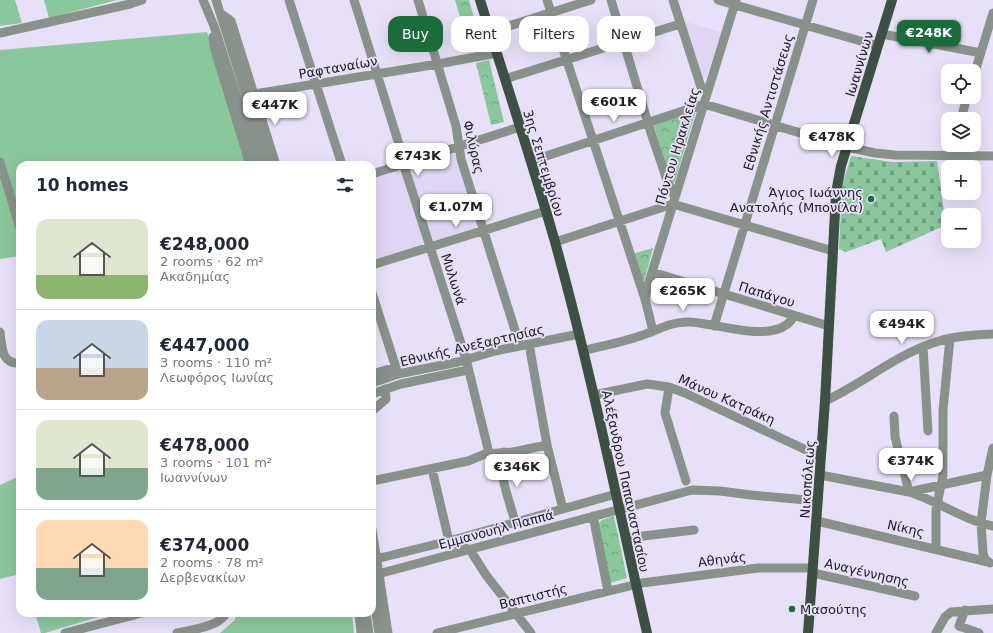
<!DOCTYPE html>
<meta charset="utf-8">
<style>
:root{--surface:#fff;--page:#f6f6f7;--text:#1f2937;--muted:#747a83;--line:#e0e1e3;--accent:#1a6c3d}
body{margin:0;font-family:"DejaVu Sans",sans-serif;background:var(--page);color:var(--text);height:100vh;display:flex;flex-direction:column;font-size:15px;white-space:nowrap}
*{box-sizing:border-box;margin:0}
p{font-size:13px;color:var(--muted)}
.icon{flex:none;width:22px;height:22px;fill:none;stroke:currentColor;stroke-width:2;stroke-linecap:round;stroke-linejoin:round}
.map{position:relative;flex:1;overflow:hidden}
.side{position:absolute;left:16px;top:161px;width:360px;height:456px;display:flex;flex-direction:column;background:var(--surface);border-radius:12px;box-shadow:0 4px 16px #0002}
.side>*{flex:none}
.hud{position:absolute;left:388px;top:16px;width:380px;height:36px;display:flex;gap:8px}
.buttons{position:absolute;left:941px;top:64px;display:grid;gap:8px}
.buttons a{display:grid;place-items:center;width:40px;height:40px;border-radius:8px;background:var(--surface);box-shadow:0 4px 16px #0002;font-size:20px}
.price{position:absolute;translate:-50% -34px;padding:0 9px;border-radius:8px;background:#fff;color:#222;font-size:13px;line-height:26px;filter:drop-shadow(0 1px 2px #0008)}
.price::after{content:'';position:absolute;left:50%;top:24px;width:12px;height:9px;margin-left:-6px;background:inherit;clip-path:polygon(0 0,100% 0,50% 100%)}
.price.current{background:var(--accent);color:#fff}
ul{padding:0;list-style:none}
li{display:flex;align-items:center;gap:12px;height:100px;padding:0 20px}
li+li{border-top:1px solid var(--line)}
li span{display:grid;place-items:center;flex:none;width:112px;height:80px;border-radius:12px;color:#555}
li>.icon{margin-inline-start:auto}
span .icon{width:48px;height:48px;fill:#fffc;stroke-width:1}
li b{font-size:17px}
h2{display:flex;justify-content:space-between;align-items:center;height:48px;padding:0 20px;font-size:17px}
.chip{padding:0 14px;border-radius:12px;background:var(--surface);box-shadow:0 4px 16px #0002;font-size:14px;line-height:36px}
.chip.current{background:var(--accent);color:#fff}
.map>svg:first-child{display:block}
</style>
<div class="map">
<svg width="993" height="633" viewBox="0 0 993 633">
<defs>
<pattern id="cemetery-stones" width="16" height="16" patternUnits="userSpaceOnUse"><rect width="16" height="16" fill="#8bc79d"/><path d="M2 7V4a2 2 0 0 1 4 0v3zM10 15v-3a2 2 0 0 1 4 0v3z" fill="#71a180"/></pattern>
<pattern id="park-crowns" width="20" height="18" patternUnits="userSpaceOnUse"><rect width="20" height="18" fill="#8bc79d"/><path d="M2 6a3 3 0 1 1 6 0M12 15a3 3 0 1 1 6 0" fill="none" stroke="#71a180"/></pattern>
</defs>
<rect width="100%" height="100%" fill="#e8e0f8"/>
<path fill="#e0d5f4" d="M683 21 721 32 706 78H703L683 23Z
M455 153 478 227 433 241 409 167Z
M401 170 424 244 377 258 372 244V179Z"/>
<path fill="#8bc79d" d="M0 0H15L22 23 0 26Z
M44 0H117L49 18Z
M207 32 248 165H20V256L0 259V50Z
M17 477V483H20V574L0 579V485Z
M35 613H111L45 633H41Z
M235 613H352L354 633H220L235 620Z"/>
<path fill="url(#cemetery-stones)" d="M851 156 893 162 937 161 946 225 886 252 881 239 846 252 839 249 842 186Z"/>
<path fill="url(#park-crowns)" d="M455 0H469L482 48 470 51Z
M489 60 504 122 491 125 476 63Z
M696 110 675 181 672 184 653 123Z
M653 248 644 282 632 254Z
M614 516 627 578 610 583 598 524 602 520Z"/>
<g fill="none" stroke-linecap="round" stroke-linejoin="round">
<path stroke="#88928b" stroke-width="9" d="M203 0 214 26 259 165
M216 0 268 165
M289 0 342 165
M354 0 402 154 405 169 466 359 489 453
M418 0 456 126 461 159 520 346
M547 0 645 299 653 331
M611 0 651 133 668 183 675 197
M673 0 701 87 707 94
M718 0 878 46
M220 13 231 21 232 24 276 165
M490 32 591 0
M0 33 130 4 142 0
M882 34 981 53
M213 37 215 50 250 165
M974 75 993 13
M505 79 680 24
M254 94 438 64 497 53
M961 119 967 97
M950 155 953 145
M531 161 704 104 847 147 875 153 895 155 993 156
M0 162 20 228
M372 174 520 127
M555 242 673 204 833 251
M372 265 546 211
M652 272 829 326
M372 293 398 374
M645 298 649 282 736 0
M714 326 813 0
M0 332C2 346 1 365 20 363
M529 344 547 445 563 509
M923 347 928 431
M583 351C601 346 619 343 637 337 655 332 670 321 690 322 715 323 764 341 786 325 790 323 792 319 794 316
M372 374 396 367
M372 383 398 374 458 362 495 351 579 334
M669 387 665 413 686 481
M372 394 401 384 468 370
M594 395 647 384 669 387 685 393 821 457
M825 401C862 384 894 356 933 343 952 336 973 335 993 334
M372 411 386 399 385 389
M894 416 895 437 909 492 987 475
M504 452C497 474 510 501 515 522
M432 469 449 541 470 550 486 575 531 633
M820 475 909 492C938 501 963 520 993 526
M372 481 468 461 485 454 513 452 547 445
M593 516 608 591
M817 521 988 562
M372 529 388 633
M626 538 694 530
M936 548V510L943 475V410L950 338
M376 559 449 541 616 494
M990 563 985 559 983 553 981 523 987 475 993 448
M813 573 915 596
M378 574 692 490 720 491 751 495 818 501
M372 587 379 633
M965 610 959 626 979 633
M359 613 361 633
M366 613 369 633
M65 633 142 613
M177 633C190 630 220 627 226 613
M437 633 642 583 758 568H813
M936 633 945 617 951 612 993 609"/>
<path stroke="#3e4f43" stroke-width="10" d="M480 0C505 80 532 161 555 242 591 371 617 502 647 633
M808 633 825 401 836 193 841 166 892 0"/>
</g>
<g fill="#1a6c3d" stroke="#e8e0f8" stroke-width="1.5">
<circle cx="871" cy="199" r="4"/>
<circle cx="792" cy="609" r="4"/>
</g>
<g text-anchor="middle" stroke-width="3.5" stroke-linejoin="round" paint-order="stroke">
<g font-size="13" fill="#232029" stroke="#e8e0f8">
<text transform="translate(859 64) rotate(-73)" y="5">Ιωαννίνων</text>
<text transform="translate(338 67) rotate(-10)" y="5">Ραφταναίων</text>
<text transform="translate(768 102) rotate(-73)" y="5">Εθνικής Αντιστάσεως</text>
<text transform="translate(677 146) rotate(-73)" y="5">Πόντου Ηρακλείας</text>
<text transform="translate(474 147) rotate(77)" y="5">Φιλύρας</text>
<text transform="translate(544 163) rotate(73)" y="5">3ης Σεπτεμβρίου</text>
<text transform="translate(454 279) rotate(72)" y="5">Μυλωνά</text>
<text transform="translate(767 294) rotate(17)" y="5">Παπάγου</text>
<text transform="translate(472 345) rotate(-13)" y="5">Εθνικής Ανεξαρτησίας</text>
<text transform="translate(727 399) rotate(24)" y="5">Μάνου Κατράκη</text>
<text transform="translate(807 479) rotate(-86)" y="5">Νικοπόλεως</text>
<text transform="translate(626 481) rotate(78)" y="5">Αλέξανδρου Παπαναστασίου</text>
<text transform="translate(906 528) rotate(13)" y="5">Νίκης</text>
<text transform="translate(496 529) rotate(-15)" y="5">Εμμανουήλ Παππά</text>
<text transform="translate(722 559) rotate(-7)" y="5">Αθηνάς</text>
<text transform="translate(867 572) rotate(13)" y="5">Αναγέννησης</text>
<text transform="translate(533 596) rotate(-14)" y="5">Βαπτιστής</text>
</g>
<g font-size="13" fill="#232029" stroke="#e8e0f8" text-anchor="end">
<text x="863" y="197">Άγιος Ιωάννης<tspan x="863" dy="15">Ανατολής (Μπονίλα)</tspan></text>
<text x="800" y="614" text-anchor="start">Μασούτης</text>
</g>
</g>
</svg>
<div class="buttons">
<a><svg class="icon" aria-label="locate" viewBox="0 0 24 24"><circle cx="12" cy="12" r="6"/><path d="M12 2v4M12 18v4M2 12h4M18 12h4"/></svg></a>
<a><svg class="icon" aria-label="layers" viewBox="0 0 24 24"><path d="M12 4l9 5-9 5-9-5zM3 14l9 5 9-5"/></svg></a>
<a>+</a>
<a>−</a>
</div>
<b class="price current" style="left:929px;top:54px">€248K</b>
<b class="price" style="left:614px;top:123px">€601K</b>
<b class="price" style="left:275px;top:126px">€447K</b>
<b class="price" style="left:832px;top:158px">€478K</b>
<b class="price" style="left:418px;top:177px">€743K</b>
<b class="price" style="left:456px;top:228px">€1.07M</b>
<b class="price" style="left:683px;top:312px">€265K</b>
<b class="price" style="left:902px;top:345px">€494K</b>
<b class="price" style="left:911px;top:482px">€374K</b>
<b class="price" style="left:517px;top:488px">€346K</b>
<div class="hud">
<a class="chip current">Buy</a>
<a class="chip">Rent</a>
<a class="chip">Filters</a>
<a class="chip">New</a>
</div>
<section class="side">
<h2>10 homes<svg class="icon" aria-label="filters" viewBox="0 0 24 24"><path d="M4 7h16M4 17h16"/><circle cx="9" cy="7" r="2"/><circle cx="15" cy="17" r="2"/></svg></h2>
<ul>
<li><span style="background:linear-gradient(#dfe7d0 70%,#8fb573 0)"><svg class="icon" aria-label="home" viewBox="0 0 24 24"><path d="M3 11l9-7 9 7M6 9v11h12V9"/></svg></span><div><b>€248,000</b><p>2 rooms · 62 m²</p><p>Ακαδημίας</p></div></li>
<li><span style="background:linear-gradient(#c9d6e8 60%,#b9a48a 0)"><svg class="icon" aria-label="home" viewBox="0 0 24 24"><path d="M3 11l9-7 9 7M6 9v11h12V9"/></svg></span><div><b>€447,000</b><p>3 rooms · 110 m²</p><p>Λεωφόρος Ιωνίας</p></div></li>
<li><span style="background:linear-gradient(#dfe7d0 60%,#7fa58c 0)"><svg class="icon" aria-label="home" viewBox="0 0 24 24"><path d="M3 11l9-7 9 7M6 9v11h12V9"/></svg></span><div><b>€478,000</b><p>3 rooms · 101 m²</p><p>Ιωαννίνων</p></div></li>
<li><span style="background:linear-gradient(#ffd9b3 60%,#7fa58c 0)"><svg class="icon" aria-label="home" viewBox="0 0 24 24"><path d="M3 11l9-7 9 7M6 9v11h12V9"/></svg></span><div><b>€374,000</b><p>2 rooms · 78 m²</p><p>Δερβενακίων</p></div></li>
</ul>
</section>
</div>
